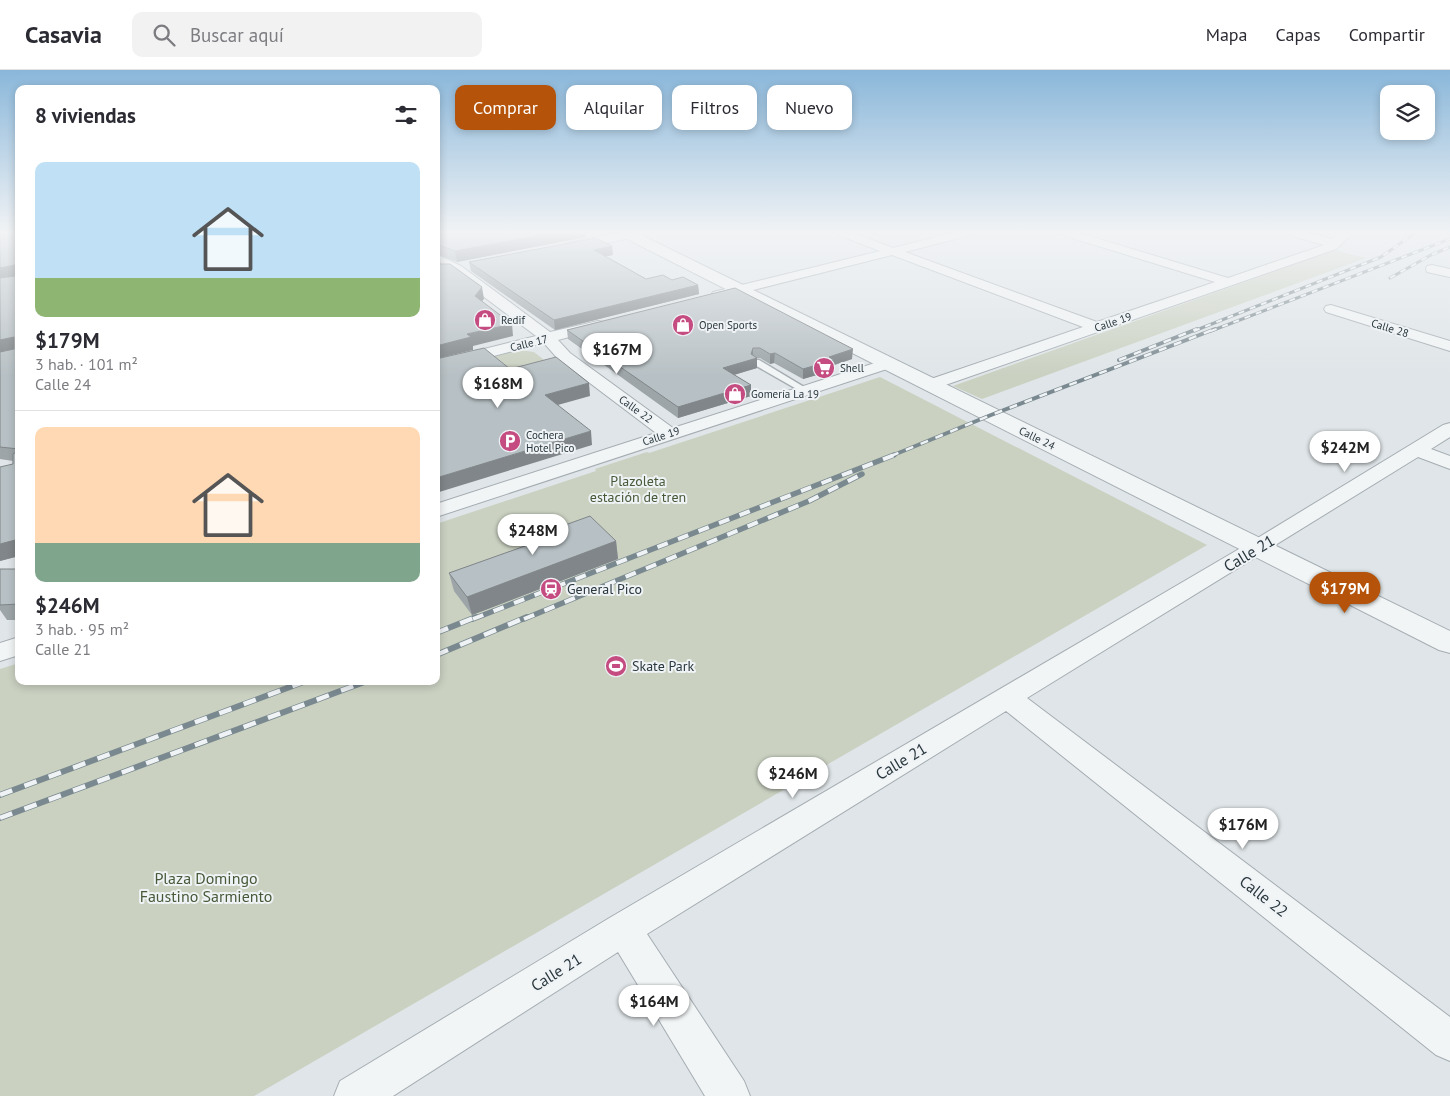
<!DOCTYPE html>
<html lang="es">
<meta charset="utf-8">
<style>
:root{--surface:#fff;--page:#f2f2f3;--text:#2b2b33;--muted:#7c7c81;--line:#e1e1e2;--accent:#b45309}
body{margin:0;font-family:"PT Sans",sans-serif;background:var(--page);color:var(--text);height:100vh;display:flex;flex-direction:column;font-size:19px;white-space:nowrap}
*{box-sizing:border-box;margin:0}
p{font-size:16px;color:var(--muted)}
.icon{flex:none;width:28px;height:28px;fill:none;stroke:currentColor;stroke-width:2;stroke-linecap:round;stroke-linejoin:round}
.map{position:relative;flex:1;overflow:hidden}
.sheet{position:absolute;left:15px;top:15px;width:425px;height:600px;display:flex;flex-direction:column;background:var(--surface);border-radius:10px;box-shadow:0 2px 8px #0003}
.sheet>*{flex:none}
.guide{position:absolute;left:455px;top:15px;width:475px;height:45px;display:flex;gap:10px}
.tools{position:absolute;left:1380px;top:15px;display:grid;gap:10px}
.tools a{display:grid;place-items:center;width:55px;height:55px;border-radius:10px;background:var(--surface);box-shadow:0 2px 8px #0003;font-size:25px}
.price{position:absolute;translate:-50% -42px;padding:0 11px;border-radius:18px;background:#fff;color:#222;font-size:16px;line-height:32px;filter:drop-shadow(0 1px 2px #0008)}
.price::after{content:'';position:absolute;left:50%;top:30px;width:15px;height:11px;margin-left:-8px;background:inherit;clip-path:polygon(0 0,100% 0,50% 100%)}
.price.selected{background:var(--accent);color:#fff}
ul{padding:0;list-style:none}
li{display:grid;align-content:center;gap:10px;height:265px;padding:0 20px}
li+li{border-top:1px solid var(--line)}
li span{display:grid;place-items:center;height:155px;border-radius:10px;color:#555}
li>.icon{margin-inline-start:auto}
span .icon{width:90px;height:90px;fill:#fffc;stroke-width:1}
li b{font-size:21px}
h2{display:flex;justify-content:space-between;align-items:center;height:60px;padding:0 20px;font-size:21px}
.chip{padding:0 18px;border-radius:10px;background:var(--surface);box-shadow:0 2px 8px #0003;font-size:18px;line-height:45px}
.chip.selected{background:var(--accent);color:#fff}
header{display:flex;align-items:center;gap:30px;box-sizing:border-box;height:70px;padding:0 25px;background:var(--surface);border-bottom:1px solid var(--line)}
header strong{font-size:24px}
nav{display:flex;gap:28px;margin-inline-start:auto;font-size:18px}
.search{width:350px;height:45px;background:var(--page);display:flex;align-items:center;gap:12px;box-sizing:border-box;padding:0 18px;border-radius:10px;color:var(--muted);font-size:19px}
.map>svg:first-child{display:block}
</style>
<header>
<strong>Casavia</strong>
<div class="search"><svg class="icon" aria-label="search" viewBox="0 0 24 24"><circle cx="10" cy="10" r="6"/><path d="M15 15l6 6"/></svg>Buscar aquí</div>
<nav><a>Mapa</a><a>Capas</a><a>Compartir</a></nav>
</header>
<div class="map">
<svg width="1450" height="1026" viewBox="0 0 1450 1026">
<rect width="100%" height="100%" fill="#dfe5e8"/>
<path fill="#cad1c1" d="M1334 180 1366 188 982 329 953 316Z
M519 280 534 282 557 300 502 304 485 289Z
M880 307 1207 475 254 1026H0V599L19 593V611H436V454L596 401 595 399 647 382 649 383Z"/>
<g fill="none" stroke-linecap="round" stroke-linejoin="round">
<g stroke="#a5adb2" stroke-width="3">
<path id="service" d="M753 290H759L809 320 802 322 753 294Z"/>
</g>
<g stroke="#a5adb2" stroke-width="2">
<path id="minor" d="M622 162H646L640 166 568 181 562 177 568 173Z
M834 162H851L893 178 956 162H977L975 164 905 182 1097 252 1215 212 1059 164 1057 162H1076L1228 208 1324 175 1286 164 1284 162H1304L1332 169 1341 162H1354L1336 179 931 320 925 319 923 315 925 311 1083 257 892 185 718 229 711 225 713 222 880 181 836 164Z
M436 184 461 196 550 262 598 251 603 252 605 255 603 258 558 270 570 283 673 358 881 291H893L895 294 893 297 436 447V434L656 363 558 289 544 273 436 301V291L536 266 451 202 436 193Z
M1432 195 1450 199V207L1427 202 1426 199 1427 196Z
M1331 235 1450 271V281L1326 242 1324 239 1326 236Z
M1450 353V367L1431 379 1450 386V399L1418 387 1027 628 1450 947V991L1436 985 1006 641 647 864 744 1011 750 1026H705L618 882 393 1026H334L340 1011 611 847 1251 472 1443 355Z
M19 567V585L0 591V573Z"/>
</g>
<g stroke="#a5adb2" stroke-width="2">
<path id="tertiary" d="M617 162H635L1450 561V583L1439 580 619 165Z"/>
</g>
<use href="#service" fill="#f2f5f6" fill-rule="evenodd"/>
<use href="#minor" fill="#f2f5f6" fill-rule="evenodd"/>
<use href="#tertiary" fill="#f2f5f6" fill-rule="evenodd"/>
<g stroke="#7a8990" stroke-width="3">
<path id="rail-far3" d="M1390 208 1431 185 1450 177
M1194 261 1381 187 1416 162
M1211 261 1450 169"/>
</g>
<g stroke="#7a8990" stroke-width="4">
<path id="rail-far2" d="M1119 290 1197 259
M891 386 991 345 1215 259"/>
</g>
<g stroke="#7a8990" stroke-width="5.5">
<path id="rail-far1" d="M473 549 894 385
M524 549 809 431 862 404"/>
</g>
<g stroke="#7a8990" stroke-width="6">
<path id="rail" d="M436 563 476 547
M436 585 527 547
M0 725 306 611
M0 748 367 611"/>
</g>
<use href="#rail-far3" stroke="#eff3f5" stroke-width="2" stroke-dasharray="6" stroke-linecap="butt"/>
<use href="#rail-far2" stroke="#eff3f5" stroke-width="2.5" stroke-dasharray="8" stroke-linecap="butt"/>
<use href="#rail-far1" stroke="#eff3f5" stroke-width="4" stroke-dasharray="11" stroke-linecap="butt"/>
<use href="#rail" stroke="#eff3f5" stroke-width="4.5" stroke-dasharray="13" stroke-linecap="butt"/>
</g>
<path fill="#9da5a9" d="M0 162H19V486L0 491 13 391 0 389Z
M436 162H585L586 167 457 192 436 184Z
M613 185 605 186 646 209 672 210 698 215 699 224 555 260 471 201 469 192Z
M735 218 852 289 834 295V300L803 309 774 293 770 294 760 288H757V298L734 305 751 315V326L678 348 568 269 567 260Z
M521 471H616L618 489 472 545 454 521 449 503 522 477Z
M0 499H19V550H7L0 540Z"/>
<path fill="#808689" d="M558 162H585L586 167 457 192 455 181Z
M612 176 613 185 594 189V180Z
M15 195 19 206 0 209V198Z
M698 215 699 224 555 260 554 250Z
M482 217 484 229 477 237 475 226Z
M512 254 513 266 473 276V280L436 289V276L467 264Z
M14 267 19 279 0 283V270Z
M753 278V288H757V298L723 308V298Z
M853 279 852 289 834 295V300L803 309V299L829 287Z
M775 283 774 293 770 294V284Z
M589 313 590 326 547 338 545 325Z
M751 315V326L678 348V337Z
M591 361 592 375 436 423V408Z
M19 469V486L0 491V474Z
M616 471 618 489 472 545 467 527Z"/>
<path fill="#b7c0c4" stroke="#808689" d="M0 162H19V379L0 377V282L14 279V267L0 270V208L15 206V195L0 198Z
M436 162H558L455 181 436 174Z
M596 168 612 176 594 180 646 209 663 205 672 210 683 207 698 215 554 250 469 192Z
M436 185 439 187 440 194H450L482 217 475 226 512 254 467 264 471 267 436 276Z
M735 218 853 279 829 287 834 290 803 299 775 283 770 284 760 278H753L751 284 757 288 723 298 751 315 678 337 567 260Z
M484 278 510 299 556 287 589 313 545 325 591 361 436 408V289Z
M19 380V469L0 474V397L13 394V384Z
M590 446 616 471 467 527 449 503 525 476 521 471Z
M0 499H19V534L0 535Z"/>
<linearGradient id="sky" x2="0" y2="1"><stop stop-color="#8ab7da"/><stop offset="0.53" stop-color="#f1f3f5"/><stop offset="1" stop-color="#f1f3f5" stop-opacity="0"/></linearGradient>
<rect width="1450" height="306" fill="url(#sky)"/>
<defs>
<g id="shop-disc" transform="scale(1.125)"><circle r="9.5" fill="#c54c81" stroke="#eff3f5"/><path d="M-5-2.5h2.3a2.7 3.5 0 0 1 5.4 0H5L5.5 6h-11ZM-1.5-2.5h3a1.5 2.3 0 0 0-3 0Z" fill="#fff"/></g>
<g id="supermarket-disc" transform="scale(1.125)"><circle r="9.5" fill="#c54c81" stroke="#eff3f5"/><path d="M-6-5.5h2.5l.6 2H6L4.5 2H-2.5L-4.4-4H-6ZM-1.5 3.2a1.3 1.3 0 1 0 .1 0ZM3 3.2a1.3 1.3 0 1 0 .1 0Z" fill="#fff"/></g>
<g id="parking-disc" transform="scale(1.125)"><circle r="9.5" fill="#c54c81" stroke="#eff3f5"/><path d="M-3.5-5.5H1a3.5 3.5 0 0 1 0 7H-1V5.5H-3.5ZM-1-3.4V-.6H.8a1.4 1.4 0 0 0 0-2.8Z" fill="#fff"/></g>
<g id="station-disc" transform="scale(1.125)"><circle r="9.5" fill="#c54c81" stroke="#eff3f5"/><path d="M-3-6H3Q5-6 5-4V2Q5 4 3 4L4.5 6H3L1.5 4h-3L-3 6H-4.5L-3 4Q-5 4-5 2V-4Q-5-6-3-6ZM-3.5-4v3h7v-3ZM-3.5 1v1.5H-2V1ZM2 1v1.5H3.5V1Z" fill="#fff"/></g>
<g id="stadium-disc" transform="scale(1.125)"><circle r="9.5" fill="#c54c81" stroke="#eff3f5"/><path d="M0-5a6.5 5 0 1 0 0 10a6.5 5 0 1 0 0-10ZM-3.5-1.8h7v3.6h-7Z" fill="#fff"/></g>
</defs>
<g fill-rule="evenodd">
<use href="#shop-disc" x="485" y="250"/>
<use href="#shop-disc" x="683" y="255"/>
<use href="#supermarket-disc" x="824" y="298"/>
<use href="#shop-disc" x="735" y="324"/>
<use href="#parking-disc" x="510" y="371"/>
<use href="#station-disc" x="551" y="519"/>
<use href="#stadium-disc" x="616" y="596"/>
</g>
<g text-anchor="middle" stroke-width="4" stroke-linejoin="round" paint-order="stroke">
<g font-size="11" fill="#29373e" stroke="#eff3f5" text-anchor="start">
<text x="501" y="254">Redif</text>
<text x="699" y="259">Open Sports</text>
<text x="840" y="302">Shell</text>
<text x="751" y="328">Gomería La 19</text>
<text x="526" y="369">Cochera<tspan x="526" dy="13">Hotel Pico</tspan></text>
</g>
<g font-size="11" fill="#29373e" stroke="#eff3f5">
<text transform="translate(1113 252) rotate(-19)" y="4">Calle 19</text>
<text transform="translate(1390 258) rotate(17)" y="4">Calle 28</text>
<text transform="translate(529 273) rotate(-14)" y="4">Calle 17</text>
<text transform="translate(636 339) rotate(36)" y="4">Calle 22</text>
<text transform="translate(661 366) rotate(-18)" y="4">Calle 19</text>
<text transform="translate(1037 368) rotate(26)" y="4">Calle 24</text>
</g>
<g font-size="14" fill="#475938" stroke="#eff3f5">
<text x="638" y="416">Plazoleta<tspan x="638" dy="16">estación de tren</tspan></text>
</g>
<g font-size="14" fill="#29373e" stroke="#eff3f5" text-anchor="start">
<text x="567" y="524">General Pico</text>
<text x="632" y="601">Skate Park</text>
</g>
<g font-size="16" fill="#29373e" stroke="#eff3f5">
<text transform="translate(1249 483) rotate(-31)" y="6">Calle 21</text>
<text transform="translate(901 691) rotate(-31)" y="6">Calle 21</text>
<text transform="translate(1264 826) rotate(38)" y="6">Calle 22</text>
<text transform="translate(556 902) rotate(-32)" y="6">Calle 21</text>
</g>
<g font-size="16" fill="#475938" stroke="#eff3f5">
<text x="206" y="814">Plaza Domingo<tspan x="206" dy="18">Faustino Sarmiento</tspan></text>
</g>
</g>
</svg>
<div class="tools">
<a><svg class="icon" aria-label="layers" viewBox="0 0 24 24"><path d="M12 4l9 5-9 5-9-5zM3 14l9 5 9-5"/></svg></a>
</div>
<b class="price" style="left:617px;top:305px">$167M</b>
<b class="price" style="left:498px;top:339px">$168M</b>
<b class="price" style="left:1345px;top:403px">$242M</b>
<b class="price" style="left:533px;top:486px">$248M</b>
<b class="price selected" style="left:1345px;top:544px">$179M</b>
<b class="price" style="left:793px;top:729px">$246M</b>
<b class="price" style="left:1243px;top:780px">$176M</b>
<b class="price" style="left:654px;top:957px">$164M</b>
<div class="guide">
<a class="chip selected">Comprar</a>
<a class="chip">Alquilar</a>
<a class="chip">Filtros</a>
<a class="chip">Nuevo</a>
</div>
<section class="sheet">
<h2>8 viviendas<svg class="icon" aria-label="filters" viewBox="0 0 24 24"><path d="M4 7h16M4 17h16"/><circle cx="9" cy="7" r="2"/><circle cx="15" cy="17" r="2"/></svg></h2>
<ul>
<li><span style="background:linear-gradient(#bfe0f5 75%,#8fb573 0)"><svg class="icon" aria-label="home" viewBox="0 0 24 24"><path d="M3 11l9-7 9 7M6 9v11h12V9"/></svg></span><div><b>$179M</b><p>3 hab. · 101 m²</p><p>Calle 24</p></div></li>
<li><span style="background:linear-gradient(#ffd9b3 75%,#7fa58c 0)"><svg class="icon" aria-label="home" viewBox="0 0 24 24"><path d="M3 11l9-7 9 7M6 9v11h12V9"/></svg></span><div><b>$246M</b><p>3 hab. · 95 m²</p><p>Calle 21</p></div></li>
</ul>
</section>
</div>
